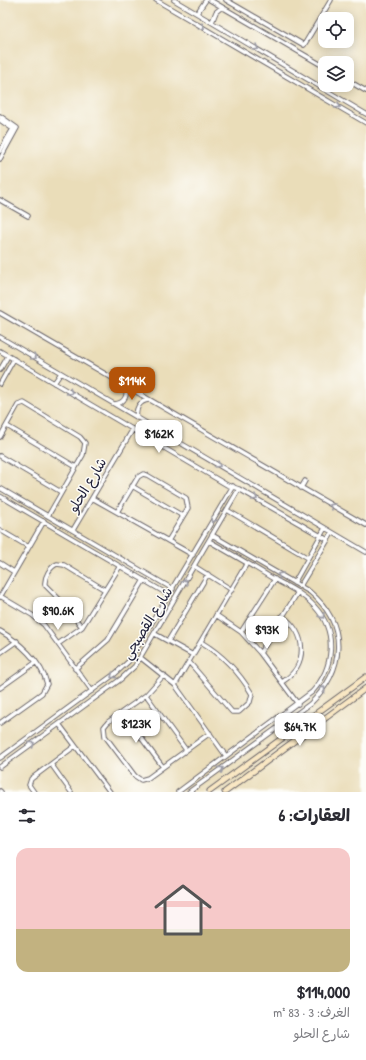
<!DOCTYPE html>
<html lang="ar">
<meta charset="utf-8">
<style>
:root{--surface:#fff;--page:#f7f7f7;--text:#2b2b33;--muted:#7c7c81;--line:#e1e1e2;--accent:#b45309}
body{margin:0;font-family:"Patrick Hand","Playpen Sans Arabic",sans-serif;background:var(--page);color:var(--text);direction:rtl;height:100vh;display:flex;flex-direction:column;font-size:15px;white-space:nowrap}
*{box-sizing:border-box;margin:0}
p{font-size:13px;color:var(--muted)}
.icon{flex:none;width:22px;height:22px;fill:none;stroke:currentColor;stroke-width:2;stroke-linecap:round;stroke-linejoin:round}
.map{position:relative;height:792px;overflow:hidden;direction:ltr}
.side{display:flex;flex-direction:column;background:var(--surface);flex:1}
.side>*{flex:none}
.controls{position:absolute;left:318px;top:12px;display:grid;gap:8px}
.controls a{display:grid;place-items:center;width:36px;height:36px;border-radius:8px;background:var(--surface);box-shadow:0 2px 10px #0003;font-size:20px}
.price{position:absolute;translate:-50% -34px;padding:0 9px;border-radius:8px;background:#fff;color:#222;font-size:13px;line-height:26px;filter:drop-shadow(0 1px 2px #0008)}
.price::after{content:'';position:absolute;left:50%;top:24px;width:12px;height:9px;margin-left:-6px;background:inherit;clip-path:polygon(0 0,100% 0,50% 100%)}
.price.current{background:var(--accent);color:#fff}
ul{padding:0;list-style:none}
li{display:grid;align-content:center;gap:8px;height:212px;padding:0 16px}
li+li{border-top:1px solid var(--line)}
li span{display:grid;place-items:center;height:124px;border-radius:12px;color:#555}
li>.icon{margin-inline-start:auto}
span .icon{width:72px;height:72px;fill:#fffc;stroke-width:1}
li b{font-size:17px}
h2{display:flex;justify-content:space-between;align-items:center;height:48px;padding:0 16px;font-size:17px}
.map>svg:first-child{display:block}
</style>
<div class="map">
<svg width="366" height="792" viewBox="0 0 366 792">
<rect width="100%" height="100%" fill="#fdfcf7"/>
<filter id="ink" filterUnits="userSpaceOnUse"><feTurbulence type="fractalNoise" baseFrequency=".025" numOctaves="2"/><feDisplacementMap in="SourceGraphic" scale="8" xChannelSelector="R" yChannelSelector="G"/><feConvolveMatrix kernelMatrix="1 2 1 2 8 2 1 2 1" color-interpolation-filters="sRGB"/></filter>
<filter id="wash" filterUnits="userSpaceOnUse"><feTurbulence type="fractalNoise" baseFrequency=".012" numOctaves="4" result="noise"/><feDisplacementMap in="SourceGraphic" scale="16" xChannelSelector="R" yChannelSelector="G"/><feGaussianBlur stdDeviation="0.9" result="paint"/><feColorMatrix in="noise" values="0 0 0 0 0 0 0 0 0 0 0 0 0 0 0 0 0 1.4 0 .05"/><feComposite in="paint" operator="in"/></filter>
<g filter="url(#wash)">
<rect width="100%" height="100%" fill="#eaddb9"/>
</g>
<g filter="url(#ink)">
<g fill="none" stroke-linecap="round" stroke-linejoin="round">
<g stroke="#686367" stroke-width="5.5">
<path id="street" d="M156 0 366 123
M174 0 366 114
M210 0 325 67
M226 0 304 45 331 0
M197 13 206 0
M212 22 216 12 222 7
M347 80 366 91
M0 116 17 128 0 159
M0 120 13 129 0 151
M0 200 28 216
M0 313 366 525
M0 337 366 552
M0 351 227 485 239 489 328 540
M0 370 8 356
M54 383 61 373
M0 384 14 359
M141 395 144 388
M115 404C125 403 129 394 124 386
M137 418C135 409 139 401 149 400
M7 426 76 467
M0 437 18 405 24 403 80 437 85 443 83 455 48 516
M0 456 61 492
M132 486 183 516
M0 488 173 589
M301 488 305 481
M0 496 169 595
M92 498 193 555
M227 510 308 558
M117 512 138 477 143 474 147 475 186 498 188 508 168 541
M0 530 29 547
M73 530 133 429
M0 563 14 572
M194 566 232 590
M294 583 325 528
M300 586 332 533
M0 596 32 615 44 625 92 691
M0 597 44 521
M216 615 241 632 260 653 298 704
M82 627 60 600 45 585C44 577 50 567 57 564L64 565 105 590
M0 631C18 641 42 662 47 684L42 693 0 723
M241 632 275 579
M155 634 193 655
M168 641 208 574
M58 644 82 627 120 566
M0 653 17 641
M260 653 298 592
M141 658 175 685 226 756
M189 662 232 712H239L250 702 252 694C239 672 223 655 201 642
M75 669 108 640 144 580
M164 675 146 695 108 722 104 727 105 736 135 776 141 780 148 778 210 733
M282 682C308 666 308 633 282 616
M175 685 247 563
M0 688 35 663
M146 695 186 750
M122 712 163 767
M59 724 110 792
M0 758 116 673 129 661 233 486
M51 764 71 792
M0 767 121 679 135 666 239 489
M0 791 1 792
M34 792 29 785 31 779 75 746
M178 792 312 692C334 668 338 632 315 607 304 594 287 586 272 578 251 565 230 553 209 541
M189 792 310 704C345 670 349 625 310 592L212 535"/>
</g>
<g stroke="#686367" stroke-width="7">
<path id="secondary" d="M210 791 366 677
M225 792 366 688"/>
</g>
<use href="#street" stroke="#fff" stroke-width="3.5"/>
<use href="#secondary" stroke="#f9e7c3" stroke-width="5"/>
</g>
<defs><path id="oneway-chevron" d="M-2-3.5L2.5 0L-2 3.5" fill="none" stroke-width="1.6" stroke-linecap="round" stroke-linejoin="round"/></defs>
<g stroke="#9c9ca7">
<use href="#oneway-chevron" transform="translate(202 27) rotate(30)"/>
<use href="#oneway-chevron" transform="translate(256 48) rotate(31)"/>
<use href="#oneway-chevron" transform="translate(338 106) rotate(30)"/>
<use href="#oneway-chevron" transform="translate(34 357) rotate(31)"/>
<use href="#oneway-chevron" transform="translate(70 392) rotate(31)"/>
<use href="#oneway-chevron" transform="translate(218 465) rotate(30)"/>
<use href="#oneway-chevron" transform="translate(255 498) rotate(30)"/>
<use href="#oneway-chevron" transform="translate(332 506) rotate(-150)"/>
<use href="#oneway-chevron" transform="translate(213 520) rotate(120)"/>
<use href="#oneway-chevron" transform="translate(280 575) rotate(-150)"/>
<use href="#oneway-chevron" transform="translate(185 582) rotate(-60)"/>
<use href="#oneway-chevron" transform="translate(322 616) rotate(58)"/>
<use href="#oneway-chevron" transform="translate(113 676) rotate(143)"/>
<use href="#oneway-chevron" transform="translate(323 689) rotate(-53)"/>
<use href="#oneway-chevron" transform="translate(32 744) rotate(-37)"/>
<use href="#oneway-chevron" transform="translate(221 769) rotate(-36)"/>
</g>
</g>
<g text-anchor="middle" stroke-width="3" stroke-linejoin="round" paint-order="stroke">
<g font-size="14" fill="#22223b" stroke="#fdfcf7">
<text transform="translate(87 485) rotate(-59)" y="5">شارع الحلو</text>
<text transform="translate(147 623) rotate(-58)" y="5">شارع القصبجي</text>
</g>
</g>
</svg>
<div class="controls">
<a><svg class="icon" aria-label="locate" viewBox="0 0 24 24"><circle cx="12" cy="12" r="6"/><path d="M12 2v4M12 18v4M2 12h4M18 12h4"/></svg></a>
<a><svg class="icon" aria-label="layers" viewBox="0 0 24 24"><path d="M12 4l9 5-9 5-9-5zM3 14l9 5 9-5"/></svg></a>
</div>
<b class="price current" style="left:132px;top:401px">$114K</b>
<b class="price" style="left:159px;top:454px">$162K</b>
<b class="price" style="left:58px;top:631px">$90.6K</b>
<b class="price" style="left:267px;top:650px">$93K</b>
<b class="price" style="left:136px;top:744px">$123K</b>
<b class="price" style="left:300px;top:747px">$64.7K</b>
</div>
<section class="side">
<h2>العقارات: 6<svg class="icon" aria-label="filters" viewBox="0 0 24 24"><path d="M4 7h16M4 17h16"/><circle cx="9" cy="7" r="2"/><circle cx="15" cy="17" r="2"/></svg></h2>
<ul>
<li><span style="background:linear-gradient(#f6c9c9 65%,#c2b280 0)"><svg class="icon" aria-label="home" viewBox="0 0 24 24"><path d="M3 11l9-7 9 7M6 9v11h12V9"/></svg></span><div><b>$114,000</b><p>الغرف: 3 · 83 m²</p><p>شارع الحلو</p></div></li>
</ul>
</section>
